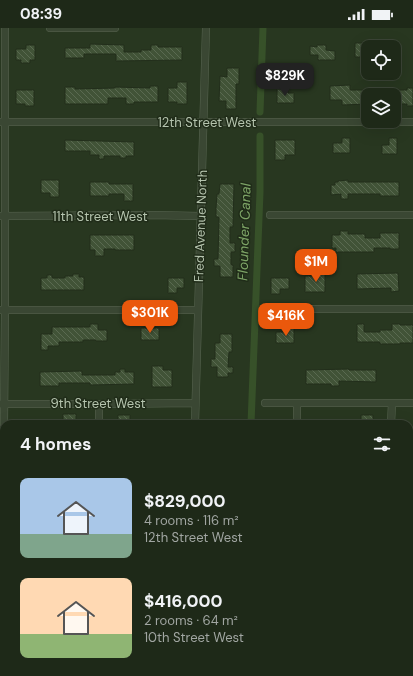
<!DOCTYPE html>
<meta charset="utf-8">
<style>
:root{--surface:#1e2918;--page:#263121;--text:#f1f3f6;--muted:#a1a6a2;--line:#3c4537;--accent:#ea580c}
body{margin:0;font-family:"DM Sans",sans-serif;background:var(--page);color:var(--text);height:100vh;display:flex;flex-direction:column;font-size:15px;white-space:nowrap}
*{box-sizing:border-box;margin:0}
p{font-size:13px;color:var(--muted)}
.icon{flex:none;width:22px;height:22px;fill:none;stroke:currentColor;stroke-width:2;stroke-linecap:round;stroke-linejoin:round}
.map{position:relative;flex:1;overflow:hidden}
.drawer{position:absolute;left:0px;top:392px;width:413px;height:256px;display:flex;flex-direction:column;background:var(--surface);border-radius:12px 12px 0 0;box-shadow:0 4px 16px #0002,0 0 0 1px var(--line)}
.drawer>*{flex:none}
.tools{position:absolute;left:361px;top:12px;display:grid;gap:8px}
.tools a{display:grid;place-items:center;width:40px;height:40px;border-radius:8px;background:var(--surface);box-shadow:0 4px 16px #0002,0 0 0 1px var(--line);font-size:20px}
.price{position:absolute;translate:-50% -34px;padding:0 9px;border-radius:8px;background:var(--accent);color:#fff;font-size:13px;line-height:26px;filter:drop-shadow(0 1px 2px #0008)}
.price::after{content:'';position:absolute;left:50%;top:24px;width:12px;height:9px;margin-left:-6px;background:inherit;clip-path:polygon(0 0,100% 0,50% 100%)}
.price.active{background:#222;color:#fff}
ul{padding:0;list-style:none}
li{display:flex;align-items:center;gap:12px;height:100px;padding:0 20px}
li span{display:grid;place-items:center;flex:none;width:112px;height:80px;border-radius:8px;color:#555}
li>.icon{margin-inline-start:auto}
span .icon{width:48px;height:48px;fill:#fffc;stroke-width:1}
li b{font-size:17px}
h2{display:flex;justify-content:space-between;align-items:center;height:48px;padding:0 20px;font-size:17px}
.status{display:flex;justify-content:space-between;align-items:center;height:28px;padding:0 20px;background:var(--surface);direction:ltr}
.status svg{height:11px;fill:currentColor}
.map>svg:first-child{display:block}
</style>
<div class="status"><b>08:39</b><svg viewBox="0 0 49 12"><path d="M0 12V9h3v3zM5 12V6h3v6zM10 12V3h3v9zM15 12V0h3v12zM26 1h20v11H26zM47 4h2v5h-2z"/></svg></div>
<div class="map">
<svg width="413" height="648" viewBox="0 0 413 648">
<defs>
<pattern id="building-back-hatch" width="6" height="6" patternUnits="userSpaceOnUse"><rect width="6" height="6" fill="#415337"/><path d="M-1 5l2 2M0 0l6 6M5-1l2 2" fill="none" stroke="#5a6a51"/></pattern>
</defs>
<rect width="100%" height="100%" fill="#283720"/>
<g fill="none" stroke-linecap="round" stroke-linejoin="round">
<path stroke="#375129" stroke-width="7" d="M260 84 263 0
M251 396 260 164V108
M409 507H413
M0 509H4
M249 644V648"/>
</g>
<path fill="url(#building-back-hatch)" stroke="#222e1b" d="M355 15H365V19H368V32H361V29H355Z
M90 16 124 17V24H141V22H151V17H158V19H182V32L116 33V26H84V30H65V20H90Z
M26 17H35V32H30V35H21V32H16V21H26Z
M317 17H326V22L335 23V32H318V27H310V18L317 19Z
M227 40H239V56H236V81H226V73H219L220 48 227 49Z
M177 54H187V76H177V74H168V60H177Z
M350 57V62H407V60H413V78H407V76H394V67H368V76L342 77V72H330V58Z
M150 58H158V74H134V76H126V70H108V76H65V59H75V61L115 60V59L150 60Z
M277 61H288V65H294V75H277Z
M16 62H34V78H25V76H16Z
M342 110H350V125H333V115H342Z
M389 110H397V126H382V117H389Z
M65 112 134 114V128H126V130H120V128H104V131H99V127H90V123H65Z
M275 112H295V127H285V132H275Z
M41 152H59V169H50V165H41Z
M348 152V154H399V168H380V166H348V171H341V166L331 167V157H335V154H338V153Z
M90 154H109V156H133V173H124V166H109V168H90Z
M220 156H234L233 199H230V215H235V224H231V237H233V249H220V238H214V231H218L219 189H216V180L217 166H219Z
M340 203H348V206H365V210H380V205H399V221H390V220H374V224H336V220H332V207H340Z
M90 207H134V222H115V221H104V228H95V222H90Z
M316 243H325V264H305V248H316Z
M398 245 399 263 391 264V260L357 261V246Z
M73 246H79V249H84V262H41V250H47V247H52V250H65V248H73Z
M168 250H184V260H177V265H168Z
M271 250H289V261H280V266H271Z
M90 296H98V302H107V313H96V312H83V314H59V318H48V322H41V306H52V299H90Z
M357 296H364V304H380V302H392V296H400V297H413V315H400V316H380V314H357Z
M141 300H159V312H141Z
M294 300V315H276V304H286V301Z
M220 306H232V324H229L228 339H233V345H228V349H217V339H211V331H215V315H220Z
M152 338H163V342H172V359H152Z
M120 341H125V344H134V356L90 357V355H59V358H40V344L82 343V347H115V344H120Z
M349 341V342H376V354L339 353V358H331V356H306V342Z
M63 386H76V396H63Z
M118 387H130V396H118Z
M361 387H373V396H361Z"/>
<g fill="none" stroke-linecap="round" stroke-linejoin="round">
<g stroke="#586551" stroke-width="8">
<path id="street" d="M50 0H115
M0 94H413
M270 187H413
M0 188 154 187 200 188
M266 281H413
M0 282H198
M265 375H413
M297 375V396
M0 376H99L195 375
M4 396 5 282V0
M99 396V376
M195 396 206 0
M391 396 392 375
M409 607H413
M0 611H4"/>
</g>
<use href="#street" stroke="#3a4733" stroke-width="7"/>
</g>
<g text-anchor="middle" stroke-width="3" stroke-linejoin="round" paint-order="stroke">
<g font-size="13" fill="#b5c4ae" stroke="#202c19">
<text x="207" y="99">12th Street West</text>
<text x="100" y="193">11th Street West</text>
<text transform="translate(200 198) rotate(-88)" y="5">Fred Avenue North</text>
<text x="98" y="380">9th Street West</text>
</g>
<g font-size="14" font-style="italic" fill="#7da466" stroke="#202c19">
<text transform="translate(244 204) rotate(-88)" y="5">Flounder Canal</text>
</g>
</g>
</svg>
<div class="tools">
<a><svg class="icon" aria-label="locate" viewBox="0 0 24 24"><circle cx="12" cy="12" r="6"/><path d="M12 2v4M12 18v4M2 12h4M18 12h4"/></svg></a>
<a><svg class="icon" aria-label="layers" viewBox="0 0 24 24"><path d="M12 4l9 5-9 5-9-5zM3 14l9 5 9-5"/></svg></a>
</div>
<b class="price active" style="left:285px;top:69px">$829K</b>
<b class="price" style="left:316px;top:255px">$1M</b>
<b class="price" style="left:150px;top:306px">$301K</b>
<b class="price" style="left:286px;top:309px">$416K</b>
<section class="drawer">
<h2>4 homes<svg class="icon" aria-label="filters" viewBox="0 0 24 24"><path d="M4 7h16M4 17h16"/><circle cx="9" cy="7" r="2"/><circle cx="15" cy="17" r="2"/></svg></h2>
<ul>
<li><span style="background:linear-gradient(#a9c7e8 70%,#7fa58c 0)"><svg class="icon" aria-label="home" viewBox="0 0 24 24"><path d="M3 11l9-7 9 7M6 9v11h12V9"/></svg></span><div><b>$829,000</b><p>4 rooms · 116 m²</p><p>12th Street West</p></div></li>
<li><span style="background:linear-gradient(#ffd9b3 70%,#8fb573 0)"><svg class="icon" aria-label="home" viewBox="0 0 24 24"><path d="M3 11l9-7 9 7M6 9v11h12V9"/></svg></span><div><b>$416,000</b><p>2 rooms · 64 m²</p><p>10th Street West</p></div></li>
</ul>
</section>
</div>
